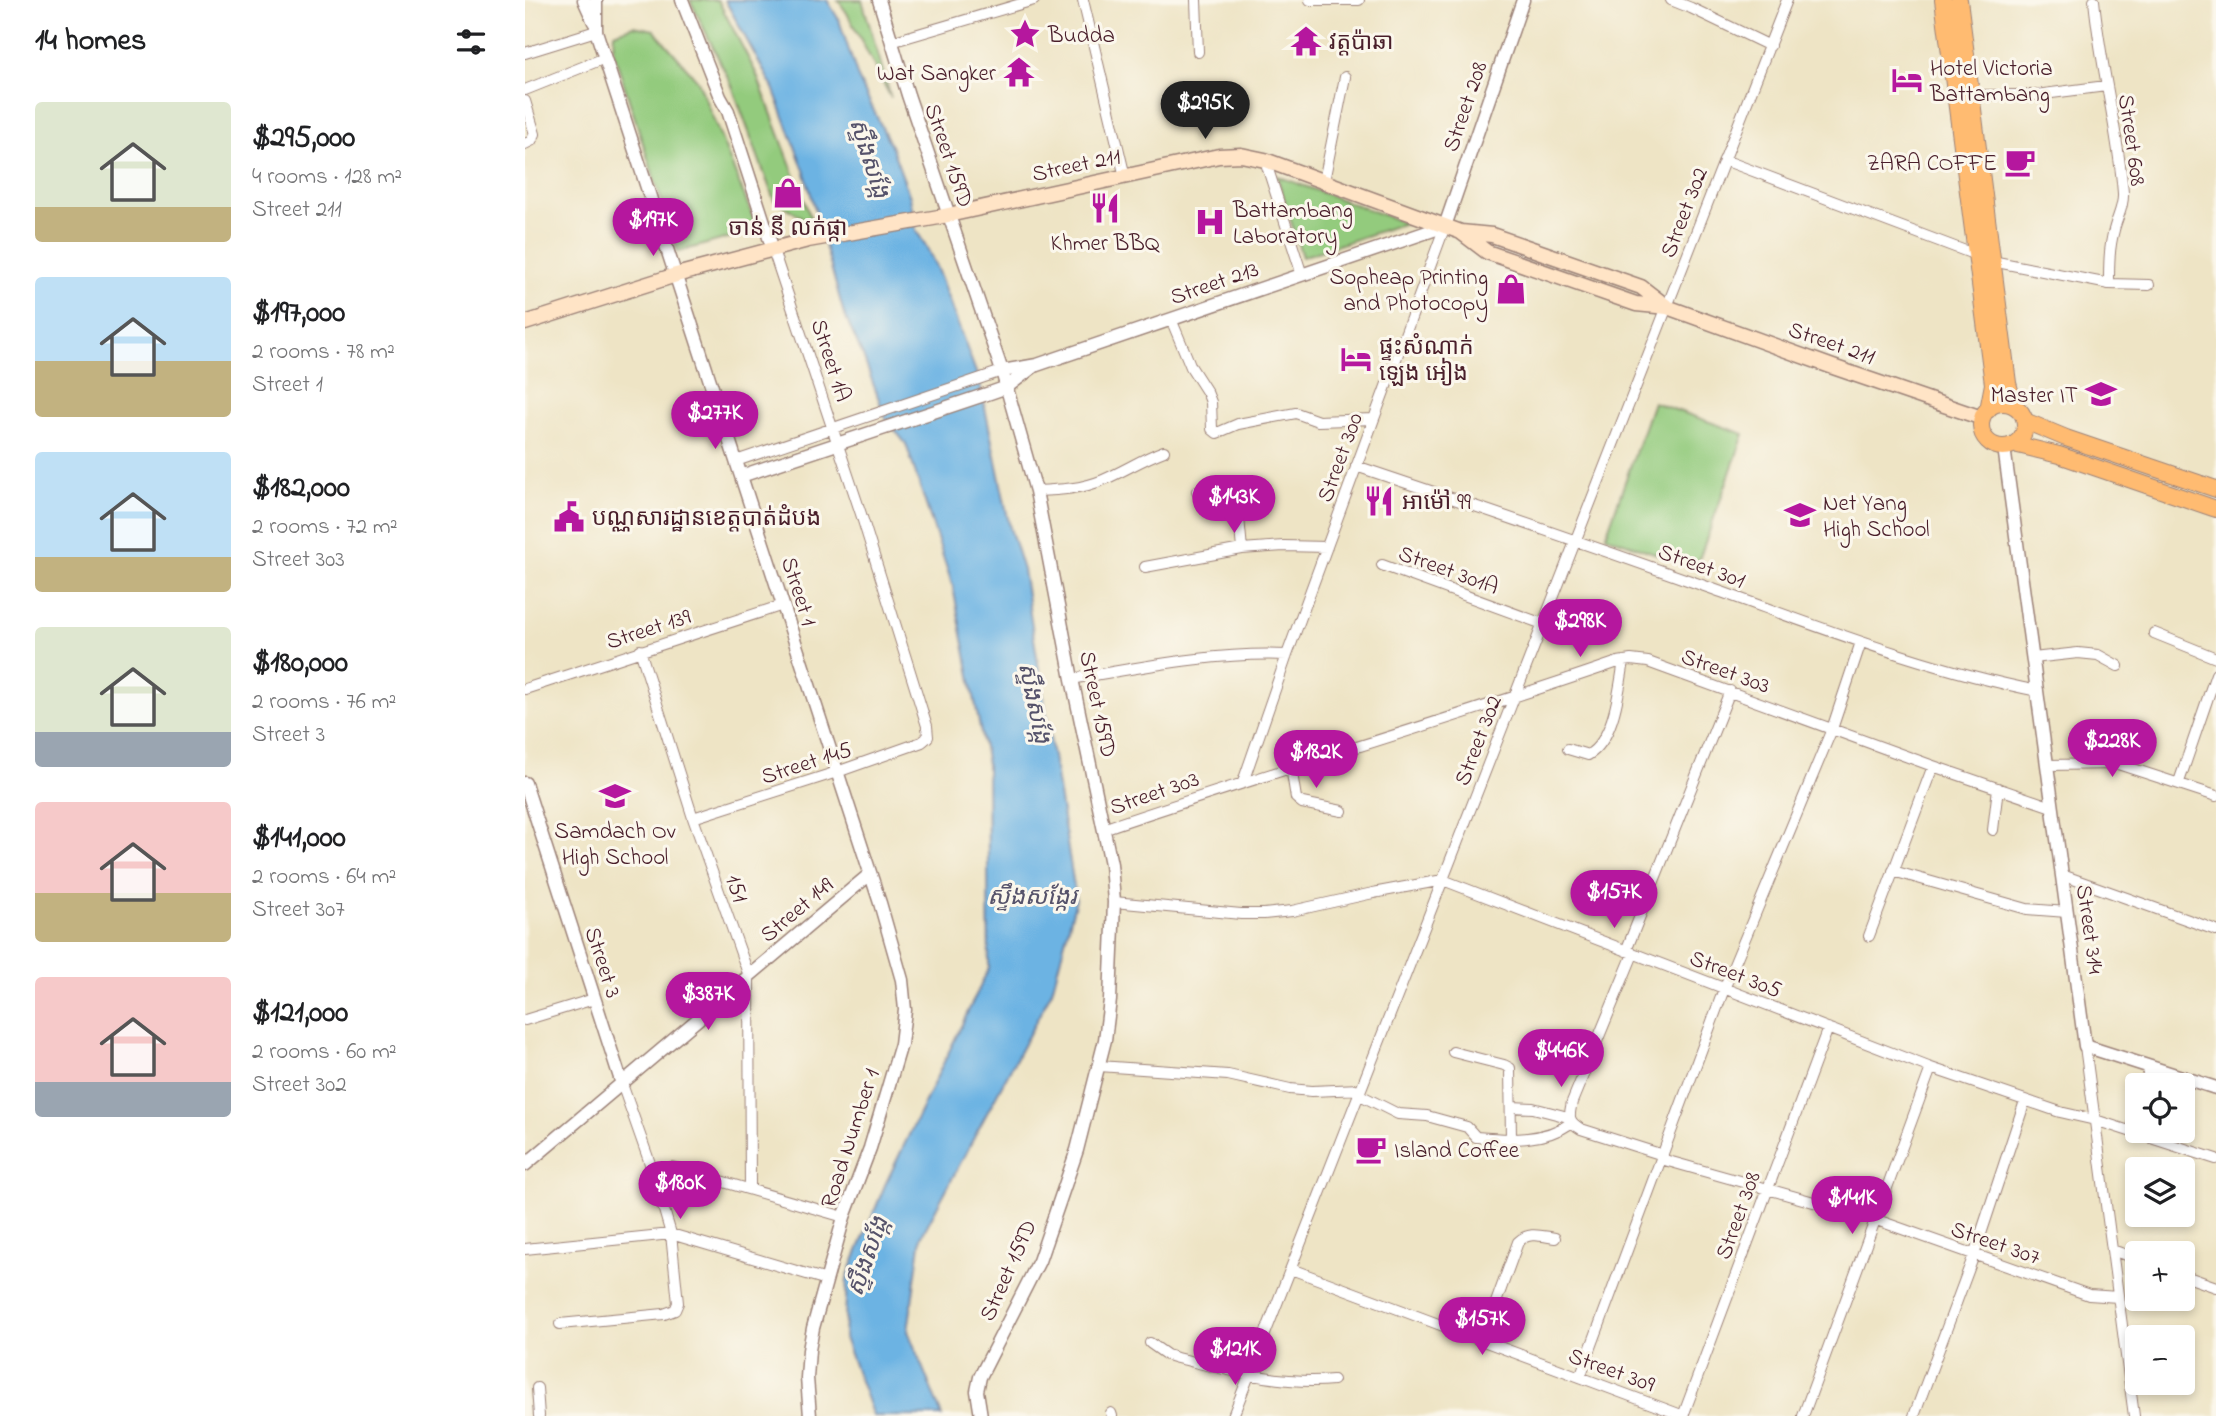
<!DOCTYPE html>
<meta charset="utf-8">
<style>
:root{--surface:#fff;--page:#f2f2f2;--text:#202124;--muted:#757577;--accent:#b5179e}
body{margin:0;font-family:"Indie Flower","Noto Sans Khmer",sans-serif;background:var(--page);color:var(--text);height:100vh;display:flex;flex-direction:column;font-size:26px;white-space:nowrap}
*{box-sizing:border-box;margin:0}
p{font-size:23px;color:var(--muted)}
.icon{flex:none;width:38px;height:38px;fill:none;stroke:currentColor;stroke-width:2;stroke-linecap:round;stroke-linejoin:round}
.map{position:relative;flex:1;overflow:hidden}
.sheet{display:flex;flex-direction:column;background:var(--surface);width:525px}
.sheet>*{flex:none}
.controls{position:absolute;left:1600px;top:1073px;display:grid;gap:14px}
.controls a{display:grid;place-items:center;width:70px;height:70px;border-radius:7px;background:var(--surface);box-shadow:0 4px 10px #0003;font-size:35px}
.price{position:absolute;translate:-50% -60px;padding:0 16px;border-radius:24px;background:var(--accent);color:#fff;font-size:23px;line-height:46px;filter:drop-shadow(0 2px 4px #0008)}
.price::after{content:'';position:absolute;left:50%;top:42px;width:21px;height:16px;margin-left:-10px;background:inherit;clip-path:polygon(0 0,100% 0,50% 100%)}
.price.selected{background:#222;color:#fff}
ul{padding:0;list-style:none}
li{display:flex;align-items:center;gap:21px;height:175px;padding:0 35px}
li span{display:grid;place-items:center;flex:none;width:196px;height:140px;border-radius:7px;color:#555}
li>.icon{margin-inline-start:auto}
span .icon{width:84px;height:84px;fill:#fffc;stroke-width:1}
li b{font-size:30px}
h2{display:flex;justify-content:space-between;align-items:center;height:84px;padding:0 35px;font-size:30px}
main{display:flex;flex:1;min-height:0}
.map>svg:first-child{display:block}
</style>
<main>
<section class="sheet">
<h2>14 homes<svg class="icon" aria-label="filters" viewBox="0 0 24 24"><path d="M4 7h16M4 17h16"/><circle cx="9" cy="7" r="2"/><circle cx="15" cy="17" r="2"/></svg></h2>
<ul>
<li><span style="background:linear-gradient(#dfe7d0 75%,#c2b280 0)"><svg class="icon" aria-label="home" viewBox="0 0 24 24"><path d="M3 11l9-7 9 7M6 9v11h12V9"/></svg></span><div><b>$295,000</b><p>4 rooms · 128 m²</p><p>Street 211</p></div></li>
<li><span style="background:linear-gradient(#bfe0f5 60%,#c2b280 0)"><svg class="icon" aria-label="home" viewBox="0 0 24 24"><path d="M3 11l9-7 9 7M6 9v11h12V9"/></svg></span><div><b>$197,000</b><p>2 rooms · 78 m²</p><p>Street 1</p></div></li>
<li><span style="background:linear-gradient(#bfe0f5 75%,#c2b280 0)"><svg class="icon" aria-label="home" viewBox="0 0 24 24"><path d="M3 11l9-7 9 7M6 9v11h12V9"/></svg></span><div><b>$182,000</b><p>2 rooms · 72 m²</p><p>Street 303</p></div></li>
<li><span style="background:linear-gradient(#dfe7d0 75%,#9aa5b1 0)"><svg class="icon" aria-label="home" viewBox="0 0 24 24"><path d="M3 11l9-7 9 7M6 9v11h12V9"/></svg></span><div><b>$180,000</b><p>2 rooms · 76 m²</p><p>Street 3</p></div></li>
<li><span style="background:linear-gradient(#f6c9c9 65%,#c2b280 0)"><svg class="icon" aria-label="home" viewBox="0 0 24 24"><path d="M3 11l9-7 9 7M6 9v11h12V9"/></svg></span><div><b>$141,000</b><p>2 rooms · 64 m²</p><p>Street 307</p></div></li>
<li><span style="background:linear-gradient(#f6c9c9 75%,#9aa5b1 0)"><svg class="icon" aria-label="home" viewBox="0 0 24 24"><path d="M3 11l9-7 9 7M6 9v11h12V9"/></svg></span><div><b>$121,000</b><p>2 rooms · 60 m²</p><p>Street 302</p></div></li>
</ul>
</section>
<div class="map">
<svg width="1691" height="1416" viewBox="0 0 1691 1416">
<rect width="100%" height="100%" fill="#fbf7ec"/>
<filter id="ink" filterUnits="userSpaceOnUse"><feTurbulence type="fractalNoise" baseFrequency=".0143" numOctaves="2"/><feDisplacementMap in="SourceGraphic" scale="14" xChannelSelector="R" yChannelSelector="G"/><feConvolveMatrix kernelMatrix="1 2 1 2 8 2 1 2 1" color-interpolation-filters="sRGB"/></filter>
<filter id="wash" filterUnits="userSpaceOnUse"><feTurbulence type="fractalNoise" baseFrequency=".00686" numOctaves="4" result="noise"/><feDisplacementMap in="SourceGraphic" scale="28" xChannelSelector="R" yChannelSelector="G"/><feGaussianBlur stdDeviation="1.57" result="paint"/><feColorMatrix in="noise" values="0 0 0 0 0 0 0 0 0 0 0 0 0 0 0 0 0 1.4 0 .05"/><feComposite in="paint" operator="in"/></filter>
<g filter="url(#wash)">
<rect width="100%" height="100%" fill="#eee4c5"/>
<path fill="#93cb7d" stroke="#6e7554" stroke-width="2" d="M165 0H193L231 73 288 224 249 200 207 86Z
M313 0H337L366 98 322 13Z
M108 26 129 30 173 81 229 220 228 231 153 252 88 50 89 33Z
M752 176 880 223 777 257Z
M1128 402 1219 434 1171 568 1081 536Z"/>
<path fill="#6cb3e3" stroke="#5b6987" stroke-width="2" d="M200 0H302L314 20 333 78 367 148 385 197 391 230 402 248 412 269 452 375 461 378 455 384 485 528 498 570 551 899 527 991 396 1237 383 1331 417 1416H348L319 1338 322 1278 360 1185 464 968 462 764 428 587 381 444 361 419 338 356 319 314 280 173 248 88Z"/>
</g>
<g filter="url(#ink)">
<g fill="none" stroke-linecap="round" stroke-linejoin="round">
<g stroke="#9c8278" stroke-width="12">
<path id="minor" d="M558 0 600 177
M671 0 673 52
M785 0H834
M1146 0 1166 8 1245 46
M1569 0C1575 65 1593 128 1598 193 1599 207 1592 217 1589 230 1584 247 1584 266 1584 284
M366 42 509 0
M0 53 71 31
M0 90 80 58
M1446 95H1511L1581 86
M0 101 10 134 6 141 0 144
M740 160 777 275
M1199 160 1451 255
M799 181 820 77
M1467 261 1584 284 1624 285
M646 319 666 367 682 392 686 402 687 429 692 433 713 424 771 413 793 421 848 419
M211 461 477 371
M831 466C951 506 1070 547 1188 589 1295 627 1401 669 1513 691
M511 491C534 490 557 489 578 480 599 471 617 459 639 451
M672 491 684 503 711 513 714 518 717 549
M857 565 1018 624
M620 567 717 549 759 546 802 547
M1629 633 1691 658
M115 650 168 818 224 976 225 1188
M1508 658 1553 653 1573 655 1593 666
M547 679C618 667 691 652 762 655
M0 689 258 605
M1043 749 1063 755C1090 739 1094 689 1099 661
M1522 765 1593 764 1691 796
M766 767 771 798 777 803 817 811
M718 782 762 655 920 226
M1654 782 1691 674
M168 818 312 772 397 742 403 737 402 726 336 514 248 250
M578 829C749 771 922 721 1093 662L1106 660 1123 662 1408 766 1527 807
M1468 830 1473 788
M1368 871 1502 909 1542 912
M1537 875 1691 930
M589 902 716 914H739L767 911 848 893 918 880 1406 1068 1535 1112 1570 1120 1691 1159
M1344 936 1408 766
M1101 951 1205 691
M1108 954 1047 1102C1044 1116 1042 1121 1056 1129L1138 1155
M0 1020 69 999
M1560 1046 1609 1416
M928 1052 979 1065 985 1068 986 1138
M574 1066 703 1075 765 1089 787 1091 835 1089
M1620 1085 1625 1067
M833 1094 873 1114 902 1116 942 1127 951 1137C984 1140 1019 1142 1046 1123
M986 1107 1008 1108 1043 1117
M1606 1131 1612 1112
M1136 1159 1349 1219 1564 1295 1593 1297
M128 1172 147 1167 319 1217
M0 1249 146 1234 302 1280
M1587 1250 1612 1259
M766 1269 1159 1416
M1657 1275 1691 1287
M35 1324 139 1314 150 1310 153 1303 146 1234 128 1172 97 1084
M957 1341 993 1242C1004 1231 1016 1236 1030 1238
M625 1343 642 1355 652 1358C704 1370 755 1385 808 1380
M1055 1377 1199 989 1307 729 1336 642
M12 1388 14 1416
M586 1413 587 1416
M708 1416 1262 0
M1158 1416 1303 1028
M1278 1416 1406 1068
M1389 1416 1449 1255 1500 1101"/>
</g>
<g stroke="#9c8278" stroke-width="15">
<path id="tertiary" d="M59 0 69 22
M71 0V31L355 903 377 980 380 1010 376 1044 345 1148 319 1217 288 1328 284 1350 282 1378 285 1416
M157 0 195 97 203 111 248 250
M354 0 383 95 477 371 511 491 547 679 586 864 589 902 585 1000 580 1040 552 1150 514 1261 455 1377 452 1391 456 1416
M477 371 512 365 920 226 998 0
M1479 447 1560 1046 1691 1088
M216 476 465 393 482 387 509 366
M0 783 97 1084
M0 1165 345 874"/>
</g>
<g stroke="#9c8278" stroke-width="17">
<path id="secondary" d="M937 233 962 252 1111 304 1142 307 1308 367 1457 418
M0 323 151 275 283 240 414 217 694 156 716 155 740 160 936 232 967 235 1116 287 1142 307"/>
</g>
<g stroke="#9c8278" stroke-width="18">
<path id="primary" d="M1418 0 1468 384 1463 410
M1434 0 1483 383 1489 406
M1456 425a22 22 0 1 1 44 0a22 22 0 1 1-44 0Z
M1500 421 1541 438 1691 489
M1489 444 1534 455 1691 509"/>
</g>
<use href="#minor" stroke="#fff" stroke-width="10"/>
<use href="#tertiary" stroke="#fff" stroke-width="12"/>
<use href="#secondary" stroke="#ffe4c6" stroke-width="14"/>
<use href="#primary" stroke="#ffbb71" stroke-width="16"/>
</g>
</g>
<defs>
<g id="sight-bare" transform="scale(2.415)"><path d="M0-6L1.8-2.2L6-1.7L2.9 1.2L3.7 5.4L0 3.3L-3.7 5.4L-2.9 1.2L-6-1.7L-1.8-2.2Z" fill="#b5179e" stroke="#fbf7ec" stroke-width="2.5" paint-order="stroke"/></g>
<g id="temple-bare" transform="scale(2.415)"><path d="M0-6L5-2H3V0L6.5 2.5H4V6H1.5V3h-3V6H-4V2.5H-6.5L-3 0V-2H-5Z" fill="#b5179e" stroke="#fbf7ec" stroke-width="2.5" paint-order="stroke"/></g>
<g id="hotel-bare" transform="scale(2.415)"><path d="M-6-4.5h1.5V1H6V5H4.5V3h-9V5H-6ZM-4 0a1.8 1.8 0 1 1 3.6 0ZM.5 0V-2.5h3Q6-2.5 6 0Z" fill="#b5179e" stroke="#fbf7ec" stroke-width="2.5" paint-order="stroke"/></g>
<g id="cafe-bare" transform="scale(2.415)"><path d="M-5.5-4.5H6V0H3Q3 3.5 0 3.5H-2.5Q-5.5 3.5-5.5 0ZM3-3.2v2h1.7v-2ZM-6 4.5H4V6H-6Z" fill="#b5179e" stroke="#fbf7ec" stroke-width="2.5" paint-order="stroke"/></g>
<g id="shop-bare" transform="scale(2.415)"><path d="M-5-2.5h2.3a2.7 3.5 0 0 1 5.4 0H5L5.5 6h-11ZM-1.5-2.5h3a1.5 2.3 0 0 0-3 0Z" fill="#b5179e" stroke="#fbf7ec" stroke-width="2.5" paint-order="stroke"/></g>
<g id="restaurant-bare" transform="scale(2.415)"><path d="M-5-6h1v4h1v-4h1v4h1v-4h1v5L-1.5 .5V6h-2V.5L-5-1ZM5-6V6H3V1.5H1.5Q1.5-4 5-6Z" fill="#b5179e" stroke="#fbf7ec" stroke-width="2.5" paint-order="stroke"/></g>
<g id="hospital-bare" transform="scale(2.415)"><path d="M-5-5h3v3.5h4V-5h3V5h-3V1.5h-4V5h-3Z" fill="#b5179e" stroke="#fbf7ec" stroke-width="2.5" paint-order="stroke"/></g>
<g id="university-bare" transform="scale(2.415)"><path d="M0-5L7-2L0 1L-7-2ZM-4 1L0 2.5L4 1V4Q0 6-4 4Z" fill="#b5179e" stroke="#fbf7ec" stroke-width="2.5" paint-order="stroke"/></g>
<g id="school-bare" transform="scale(2.415)"><path d="M0-5L7-2L0 1L-7-2ZM-4 1L0 2.5L4 1V4Q0 6-4 4Z" fill="#b5179e" stroke="#fbf7ec" stroke-width="2.5" paint-order="stroke"/></g>
<g id="civic-bare" transform="scale(2.415)"><path d="M-.6-6.5H3V-4.5H.6V-3L4-1V1h2V6H-6V1h2V-1L-.6-3ZM-1.2 2.5V6h2.4V2.5Z" fill="#b5179e" stroke="#fbf7ec" stroke-width="2.5" paint-order="stroke"/></g>
</defs>
<g fill-rule="evenodd">
<use href="#sight-bare" x="500" y="34"/>
<use href="#temple-bare" x="781" y="41"/>
<use href="#temple-bare" x="494" y="72"/>
<use href="#hotel-bare" x="1382" y="80"/>
<use href="#cafe-bare" x="1495" y="162"/>
<use href="#shop-bare" x="263" y="193"/>
<use href="#restaurant-bare" x="580" y="208"/>
<use href="#hospital-bare" x="685" y="222"/>
<use href="#shop-bare" x="986" y="289"/>
<use href="#hotel-bare" x="831" y="359"/>
<use href="#university-bare" x="1576" y="394"/>
<use href="#restaurant-bare" x="854" y="501"/>
<use href="#school-bare" x="1275" y="515"/>
<use href="#civic-bare" x="44" y="517"/>
<use href="#school-bare" x="90" y="796"/>
<use href="#cafe-bare" x="846" y="1149"/>
</g>
<g text-anchor="middle" stroke-width="6" stroke-linejoin="round" paint-order="stroke">
<g font-size="23" fill="#4a1f2b" stroke="#fbf7ec" text-anchor="start">
<text x="523" y="42">Budda</text>
<text x="804" y="49">វត្តប៉ាឆា</text>
<text x="1405" y="75">Hotel Victoria<tspan x="1405" dy="26">Battambang</tspan></text>
<text x="471" y="80" text-anchor="end">Wat Sangker</text>
<text x="1472" y="170" text-anchor="end">ZARA COFFE</text>
<text x="708" y="217">Battambang<tspan x="708" dy="26">Laboratory</tspan></text>
<text x="263" y="235" text-anchor="middle">ចាន់ នី លក់ផ្កា</text>
<text x="580" y="250" text-anchor="middle">Khmer BBQ</text>
<text x="963" y="284" text-anchor="end">Sopheap Printing<tspan x="963" dy="26">and Photocopy</tspan></text>
<text x="854" y="354">ផ្ទះសំណាក់<tspan x="854" dy="26">ឡេង អៀង</tspan></text>
<text x="1553" y="402" text-anchor="end">Master IT</text>
<text x="877" y="509">អាម៉ៅ 99</text>
<text x="1298" y="510">Net Yang<tspan x="1298" dy="26">High School</tspan></text>
<text x="67" y="525">បណ្ណសារដ្ឋានខេត្តបាត់ដំបង</text>
<text x="90" y="838" text-anchor="middle">Samdach Ov<tspan x="90" dy="26">High School</tspan></text>
<text x="869" y="1157">Island Coffee</text>
</g>
<g font-size="23" fill="#4a1f2b" stroke="#fbf7ec">
<text transform="translate(939 106) rotate(-71)" y="8">Street 208</text>
<text transform="translate(1608 140) rotate(82)" y="8">Street 608</text>
<text transform="translate(425 155) rotate(71)" y="8">Street 159D</text>
<text transform="translate(551 164) rotate(-12)" y="8">Street 211</text>
<text transform="translate(1158 212) rotate(-69)" y="8">Street 302</text>
<text transform="translate(689 282) rotate(-19)" y="8">Street 213</text>
<text transform="translate(1307 342) rotate(19)" y="8">Street 211</text>
<text transform="translate(307 360) rotate(72)" y="8">Street 1A</text>
<text transform="translate(814 457) rotate(-70)" y="8">Street 300</text>
<text transform="translate(1177 565) rotate(20)" y="8">Street 301</text>
<text transform="translate(924 569) rotate(20)" y="8">Street 301A</text>
<text transform="translate(275 591) rotate(72)" y="8">Street 1</text>
<text transform="translate(123 628) rotate(-18)" y="8">Street 139</text>
<text transform="translate(1201 670) rotate(20)" y="8">Street 303</text>
<text transform="translate(574 704) rotate(78)" y="8">Street 159D</text>
<text transform="translate(952 740) rotate(-69)" y="8">Street 302</text>
<text transform="translate(281 762) rotate(-18)" y="8">Street 145</text>
<text transform="translate(629 792) rotate(-19)" y="8">Street 303</text>
<text transform="translate(213 888) rotate(71)" y="8">151</text>
<text transform="translate(271 909) rotate(-40)" y="8">Street 149</text>
<text transform="translate(1566 929) rotate(82)" y="8">Street 314</text>
<text transform="translate(79 962) rotate(72)" y="8">Street 3</text>
<text transform="translate(1211 973) rotate(21)" y="8">Street 305</text>
<text transform="translate(324 1138) rotate(-72)" y="8">Road Number 1</text>
<text transform="translate(1212 1215) rotate(-70)" y="8">Street 308</text>
<text transform="translate(1471 1242) rotate(19)" y="8">Street 307</text>
<text transform="translate(482 1270) rotate(-66)" y="8">Street 159D</text>
<text transform="translate(1087 1369) rotate(20)" y="8">Street 309</text>
</g>
<g font-size="24" font-style="italic" fill="#56536b" stroke="#fbf7ec">
<text transform="translate(345 158) rotate(72)" y="8">ស្ទឹងសង្កែ</text>
<text transform="translate(510 703) rotate(78)" y="8">ស្ទឹងសង្កែ</text>
<text x="507" y="904">ស្ទឹងសង្កែរ</text>
<text transform="translate(342 1256) rotate(-71)" y="8">ស្ទឹងសង្កែ</text>
</g>
</g>
</svg>
<div class="controls">
<a><svg class="icon" aria-label="locate" viewBox="0 0 24 24"><circle cx="12" cy="12" r="6"/><path d="M12 2v4M12 18v4M2 12h4M18 12h4"/></svg></a>
<a><svg class="icon" aria-label="layers" viewBox="0 0 24 24"><path d="M12 4l9 5-9 5-9-5zM3 14l9 5 9-5"/></svg></a>
<a>+</a>
<a>−</a>
</div>
<b class="price selected" style="left:680px;top:141px">$295K</b>
<b class="price" style="left:128px;top:258px">$197K</b>
<b class="price" style="left:190px;top:451px">$277K</b>
<b class="price" style="left:709px;top:535px">$143K</b>
<b class="price" style="left:1055px;top:659px">$298K</b>
<b class="price" style="left:1587px;top:779px">$228K</b>
<b class="price" style="left:791px;top:790px">$182K</b>
<b class="price" style="left:1089px;top:930px">$157K</b>
<b class="price" style="left:183px;top:1032px">$387K</b>
<b class="price" style="left:1036px;top:1089px">$446K</b>
<b class="price" style="left:155px;top:1221px">$180K</b>
<b class="price" style="left:1327px;top:1236px">$141K</b>
<b class="price" style="left:957px;top:1357px">$157K</b>
<b class="price" style="left:710px;top:1387px">$121K</b>
</div>
</main>
